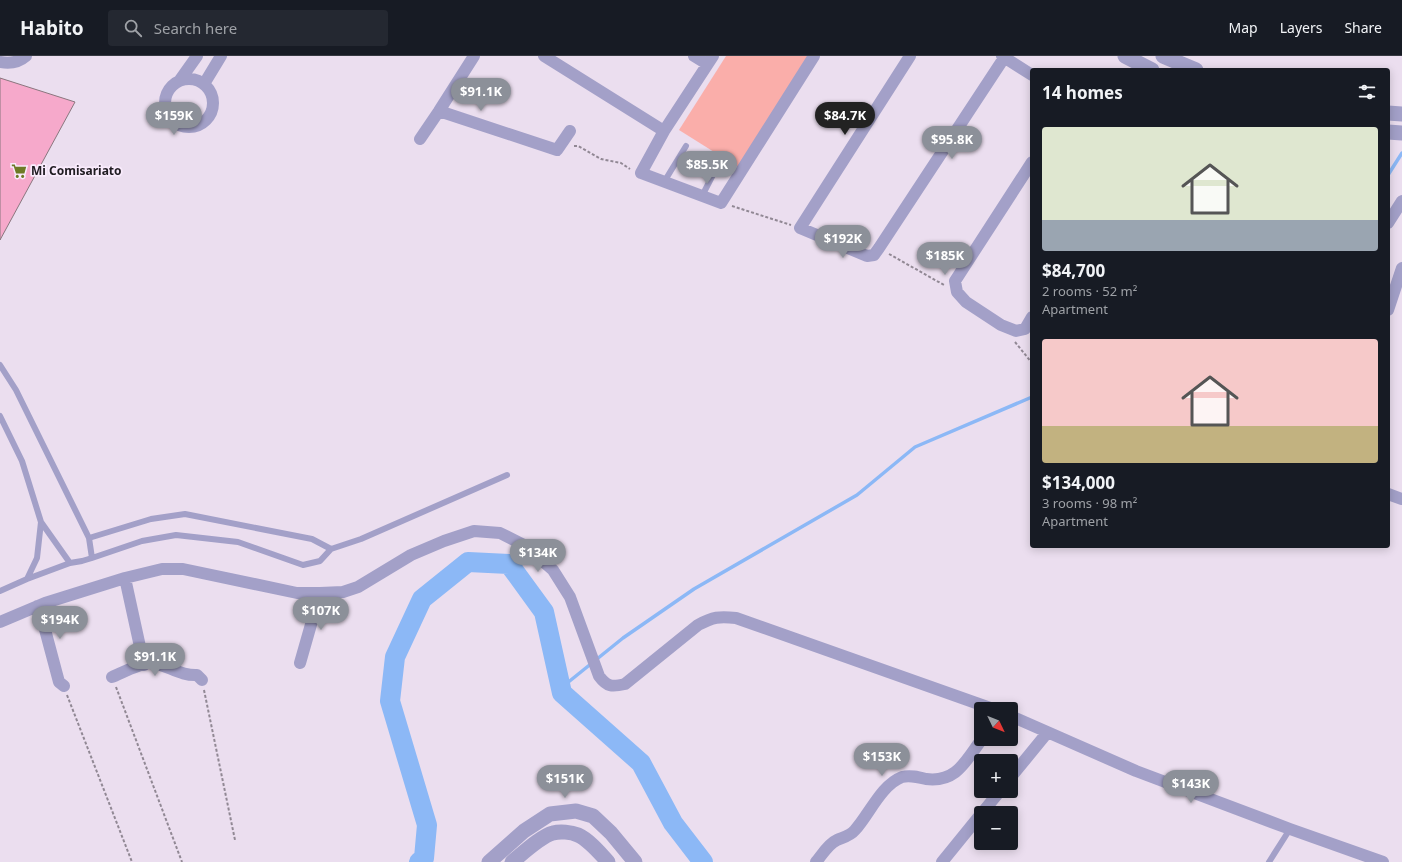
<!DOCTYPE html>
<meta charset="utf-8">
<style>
:root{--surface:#171b24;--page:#242831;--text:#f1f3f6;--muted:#9ea1a6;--line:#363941;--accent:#8c9099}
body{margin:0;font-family:"Noto Sans",sans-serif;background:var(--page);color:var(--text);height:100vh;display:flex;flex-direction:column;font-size:15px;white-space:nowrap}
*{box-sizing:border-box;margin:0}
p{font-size:13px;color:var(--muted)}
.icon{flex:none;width:22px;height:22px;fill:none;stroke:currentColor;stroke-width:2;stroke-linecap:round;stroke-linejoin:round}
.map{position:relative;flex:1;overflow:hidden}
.side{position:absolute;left:1030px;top:12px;width:360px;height:480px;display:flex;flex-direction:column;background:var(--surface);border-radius:4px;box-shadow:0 2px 10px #0003}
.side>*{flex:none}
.needle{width:26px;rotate:133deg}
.controls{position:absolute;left:974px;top:646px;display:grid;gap:8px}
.controls a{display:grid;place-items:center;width:44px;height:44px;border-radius:4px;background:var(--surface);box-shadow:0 2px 10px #0003;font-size:20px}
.price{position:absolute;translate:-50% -34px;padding:0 9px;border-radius:14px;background:var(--accent);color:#fff;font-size:13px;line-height:26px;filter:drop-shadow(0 1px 2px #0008)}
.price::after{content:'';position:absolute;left:50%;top:24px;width:12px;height:9px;margin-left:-6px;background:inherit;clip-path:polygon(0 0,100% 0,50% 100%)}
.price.current{background:#222;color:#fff}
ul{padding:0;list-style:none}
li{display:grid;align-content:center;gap:8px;height:212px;padding:0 12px}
li span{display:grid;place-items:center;height:124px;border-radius:4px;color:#555}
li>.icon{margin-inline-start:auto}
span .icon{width:72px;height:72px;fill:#fffc;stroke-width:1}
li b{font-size:17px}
h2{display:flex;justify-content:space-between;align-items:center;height:48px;padding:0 12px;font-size:17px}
header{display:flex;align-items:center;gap:24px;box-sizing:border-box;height:56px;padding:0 20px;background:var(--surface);border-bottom:1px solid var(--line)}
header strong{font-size:19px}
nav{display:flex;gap:22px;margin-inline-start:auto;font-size:14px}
.search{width:280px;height:36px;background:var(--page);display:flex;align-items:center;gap:10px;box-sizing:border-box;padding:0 14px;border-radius:4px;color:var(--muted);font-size:15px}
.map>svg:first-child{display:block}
</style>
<header>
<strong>Habito</strong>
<div class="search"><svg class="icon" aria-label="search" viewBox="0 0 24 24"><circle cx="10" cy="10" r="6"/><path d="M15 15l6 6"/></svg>Search here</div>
<nav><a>Map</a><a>Layers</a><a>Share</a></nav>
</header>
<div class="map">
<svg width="1402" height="806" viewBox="0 0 1402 806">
<rect width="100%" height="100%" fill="#ebdeef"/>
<path fill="#faaeaa" d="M726 0H808L738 111 679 74Z"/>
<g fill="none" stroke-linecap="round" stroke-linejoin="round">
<path stroke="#8cb8f6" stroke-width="3.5" d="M1388 119 1402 97
M561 632 623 582 694 533 857 439 915 391 1032 341"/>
<path stroke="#8cb8f6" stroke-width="20" d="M419 806 424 802 427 769 390 645 395 601 422 543 468 506 509 508 544 556 562 637 641 707 673 767 703 806"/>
</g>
<path fill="#f6a9cb" stroke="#8a767e" d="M0 22 75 46 0 184Z"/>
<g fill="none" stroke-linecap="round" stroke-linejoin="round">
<path stroke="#918894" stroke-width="2" stroke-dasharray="3 2" stroke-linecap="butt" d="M574 90H578L601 103 621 107 630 113
M732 150 791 169
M889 198 944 229
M1015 286 1032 307
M116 631 182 806
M204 634 235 784
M67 639 132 806"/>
<path stroke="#a3a0c8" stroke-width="6" d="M664 126 686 90
M702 140 718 109
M0 309 16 334 89 482 92 502 82 505 70 507 41 466 22 405 0 360
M89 482 151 463 185 458 312 483 331 493
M92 502 142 485 176 479 238 486 303 509 320 505 331 493 361 483 507 419
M27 523 37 502 41 466
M0 535 27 523 70 507
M1269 806 1290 773"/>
<path stroke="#a3a0c8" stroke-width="12" d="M544 0 664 75
M694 0 707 8
M713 0 664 75 641 117 721 147 814 0
M910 0 800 172 867 200 874 199 879 192 1004 2
M1002 0 1032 19
M0 6C10 8 18 7 26 0
M165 47a24 24 0 1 1 48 0a24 24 0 1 1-48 0Z
M180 24 197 0
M204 28 221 0
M439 55 474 0
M420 83 439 55 557 94 570 75
M1032 106 955 225 957 236 966 246 1001 269 1016 275 1025 273 1032 261
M1388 167 1402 145
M1388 254 1402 212
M1388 438 1402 443
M125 522 144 609
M37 550 43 566 59 626 64 630
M0 566 45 547 125 522 162 513H183L297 537H320L343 536 358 531 411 499 444 485 474 475 500 477 524 489 553 514 570 541 599 620C607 631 612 631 625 628L698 569C713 561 719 560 736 562L993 653
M300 607 320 537
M112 621C122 617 144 605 154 607 169 610 181 620 197 619L202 624
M1011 660 1136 715 1290 773 1383 806
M1011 721 1047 677
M982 757 1000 735
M816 806C822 799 828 788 837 784 844 781 850 780 855 774 869 759 881 729 902 721 910 719 918 721 926 723 957 727 966 704 982 683
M942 806 981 758"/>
<path stroke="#a3a0c8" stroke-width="15" d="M1125 0 1152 14
M1163 0 1196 14
M1388 57 1402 58
M1388 76 1402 77
M489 806 524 775 550 758 576 755 593 760 611 777 635 806
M512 806C522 798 541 780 553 777 560 775 571 776 578 779 589 784 600 797 608 806"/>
</g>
<defs>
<g id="supermarket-bare" transform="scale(1.2)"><path d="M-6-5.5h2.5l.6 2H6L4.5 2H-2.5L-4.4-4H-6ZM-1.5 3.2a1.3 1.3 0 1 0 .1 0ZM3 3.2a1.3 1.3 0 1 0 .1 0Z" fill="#6e7a26" stroke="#f9ebfc" stroke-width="2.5" paint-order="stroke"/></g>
</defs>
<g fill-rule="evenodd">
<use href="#supermarket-bare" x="19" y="115"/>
</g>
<g text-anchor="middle" stroke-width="3.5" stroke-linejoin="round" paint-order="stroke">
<g font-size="12" font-weight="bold" fill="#201c22" stroke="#f9ebfc" text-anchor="start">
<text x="31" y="119">Mi Comisariato</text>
</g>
</g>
</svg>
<div class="controls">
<a><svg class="needle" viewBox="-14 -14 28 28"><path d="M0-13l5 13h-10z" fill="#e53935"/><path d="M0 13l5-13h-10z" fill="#9ea1a6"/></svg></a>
<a>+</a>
<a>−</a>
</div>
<b class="price" style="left:481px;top:56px">$91.1K</b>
<b class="price" style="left:174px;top:80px">$159K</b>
<b class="price current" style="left:845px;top:80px">$84.7K</b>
<b class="price" style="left:952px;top:104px">$95.8K</b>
<b class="price" style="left:707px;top:129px">$85.5K</b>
<b class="price" style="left:843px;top:203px">$192K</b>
<b class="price" style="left:945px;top:220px">$185K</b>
<b class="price" style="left:538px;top:517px">$134K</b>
<b class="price" style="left:321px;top:575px">$107K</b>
<b class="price" style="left:60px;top:584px">$194K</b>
<b class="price" style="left:155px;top:621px">$91.1K</b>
<b class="price" style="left:882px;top:721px">$153K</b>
<b class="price" style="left:565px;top:743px">$151K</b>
<b class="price" style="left:1191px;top:748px">$143K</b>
<section class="side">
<h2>14 homes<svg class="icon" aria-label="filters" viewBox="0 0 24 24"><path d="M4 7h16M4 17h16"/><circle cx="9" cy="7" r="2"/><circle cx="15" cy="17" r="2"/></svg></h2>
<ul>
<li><span style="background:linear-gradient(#dfe7d0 75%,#9aa5b1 0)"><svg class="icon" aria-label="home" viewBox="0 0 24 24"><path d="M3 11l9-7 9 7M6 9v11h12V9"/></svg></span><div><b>$84,700</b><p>2 rooms · 52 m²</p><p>Apartment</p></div></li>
<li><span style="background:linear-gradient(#f6c9c9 70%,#c2b280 0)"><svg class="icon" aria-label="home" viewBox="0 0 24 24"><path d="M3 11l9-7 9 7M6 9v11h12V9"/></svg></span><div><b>$134,000</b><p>3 rooms · 98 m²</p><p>Apartment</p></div></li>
</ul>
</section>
</div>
